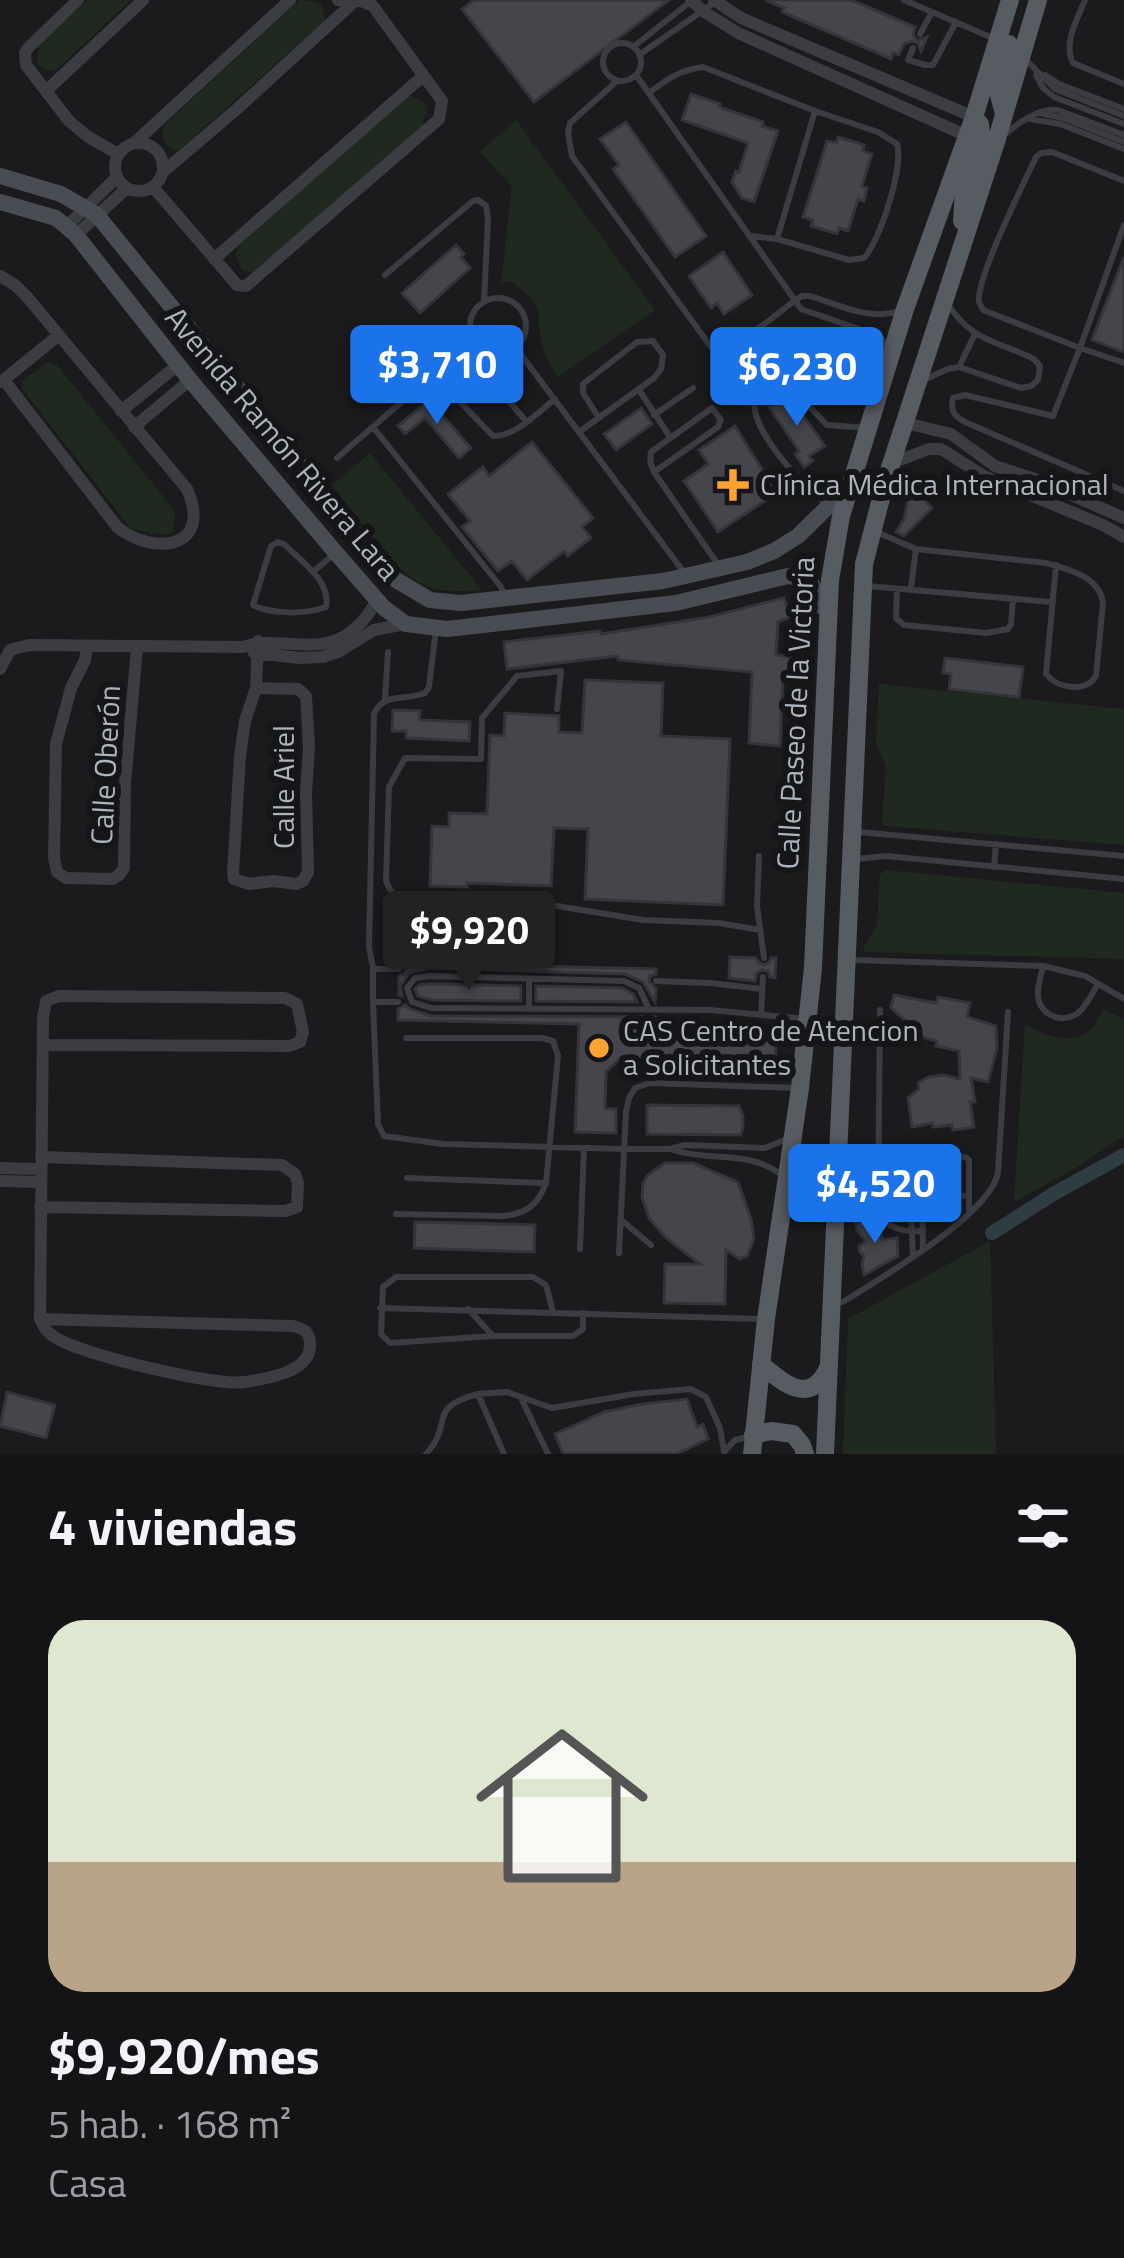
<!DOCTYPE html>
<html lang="es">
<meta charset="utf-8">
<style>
:root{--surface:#141416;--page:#1d1d1f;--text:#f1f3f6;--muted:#9d9ea1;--line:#333335;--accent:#1a73e8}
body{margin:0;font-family:"Titillium Web",sans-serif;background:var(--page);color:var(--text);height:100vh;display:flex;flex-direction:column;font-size:45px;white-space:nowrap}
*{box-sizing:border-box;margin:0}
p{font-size:39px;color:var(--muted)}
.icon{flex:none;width:66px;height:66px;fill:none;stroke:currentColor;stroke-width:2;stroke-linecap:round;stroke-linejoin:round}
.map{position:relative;height:1454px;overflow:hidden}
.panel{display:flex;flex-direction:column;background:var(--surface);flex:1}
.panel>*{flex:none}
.price{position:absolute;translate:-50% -102px;padding:0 27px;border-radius:12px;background:var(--accent);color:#fff;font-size:39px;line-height:78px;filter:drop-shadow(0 3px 6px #0008)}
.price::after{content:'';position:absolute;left:50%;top:72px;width:36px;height:27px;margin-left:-18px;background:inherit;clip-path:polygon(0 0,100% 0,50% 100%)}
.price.selected{background:#222;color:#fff}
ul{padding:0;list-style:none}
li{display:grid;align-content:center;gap:24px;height:636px;padding:0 48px}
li+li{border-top:3px solid var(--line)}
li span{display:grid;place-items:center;height:372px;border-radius:36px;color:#555}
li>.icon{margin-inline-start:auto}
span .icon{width:216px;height:216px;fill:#fffc;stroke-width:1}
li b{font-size:51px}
h2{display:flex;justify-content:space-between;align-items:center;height:144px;padding:0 48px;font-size:51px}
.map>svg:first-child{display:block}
</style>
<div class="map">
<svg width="1124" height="1454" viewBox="0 0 1124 1454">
<rect width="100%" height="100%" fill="#1b1b1d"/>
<path fill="#202920" d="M88 0H131L55 71 43 69 37 63 39 45Z
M300 0 316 2 322 6 325 20 180 149 175 151C164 145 162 138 163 126Z
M412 96 424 103 427 108 422 127 254 273 242 270 235 255 238 247 404 98Z
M516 120 655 310 558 377C553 369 546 359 544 350 533 312 550 310 511 281L501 283 512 187 480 152Z
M48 362 57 365 175 511 173 532 166 535 131 529 23 390 22 381Z
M370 453 482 590C463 591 443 593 424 585 392 571 354 513 332 485Z
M879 684 1124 709V845L885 826 882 823 886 765 876 745Z
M886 870 1124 893V959L864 952V947L877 925 880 874Z
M1103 1009 1124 1019V1136L1079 1166 1014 1202 1025 1024C1043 1036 1075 1047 1093 1027 1097 1021 1100 1015 1103 1009Z
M990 1241 996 1454H843L848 1319Z"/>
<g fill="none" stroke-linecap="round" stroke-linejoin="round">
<path stroke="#2f3d43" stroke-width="14" d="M992 1233 1055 1193 1124 1155"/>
</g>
<path fill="#45464b" stroke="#34353a" stroke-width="3" d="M474 0H669L534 102 462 9Z
M765 0H851L915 27 913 35 917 41 927 37 921 51 918 43 911 41 904 44 899 55 893 53 891 59 782 12 784 8Z
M691 94 720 104 719 107 763 122 762 126 778 131 754 202 742 198 732 182 736 171 739 172 748 143 682 120Z
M626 122 706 236 675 257 613 169 619 165 600 139Z
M838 137 864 145 863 151 872 154 862 186 867 188 864 201 858 199 848 231 839 228 837 234 811 226 813 220 803 217 827 141 837 143Z
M456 245 464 254 461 257 470 268 420 313 402 293Z
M723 252 752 295 724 314 717 303 711 308 689 276Z
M1123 259 1124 260V352L1092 340Z
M788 394 825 446 809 456 813 461 804 467 795 454 799 451 769 407Z
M429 400 471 448 459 458 425 418 405 434 398 426Z
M641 408 652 424 616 450 604 434Z
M735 426 771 484 770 493 766 500 718 532 684 481 708 464 699 450Z
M532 442 593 518 582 527 591 538 568 556 564 551 527 580 512 561 498 571 462 527 470 521 448 494 483 467 489 476Z
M911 486 932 508 904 536 896 532 904 519Z
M784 598 790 617 778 622 776 655 802 659 801 677 783 675 780 746 749 743 752 672 618 660V656L507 669 504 642 600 631 601 634 709 617Z
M945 658 1023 667 1019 697 949 689 951 674 943 673Z
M585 680 663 683 661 736 730 739 723 905 585 899 588 829 554 828 551 886 467 883V887L430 886 432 826 449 827V813L487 814 490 735 504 736 505 713 559 716V732L582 733Z
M393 710 420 711 419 720 470 722 469 741 406 738V731H392Z
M400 955 526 958V966L656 969V974L650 976 649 982 656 988 655 1002 643 982 625 974 430 968 409 973 400 986 402 996 399 995V976L405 974 406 968 399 962Z
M730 957 756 958 759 963 764 965 769 963 771 958H776L775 978 770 977 768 971 762 970 756 974 755 981 729 978Z
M430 984 521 986V1001L432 1000 418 996 415 989 419 985Z
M536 986 622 988 633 994 637 1002 536 1001Z
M894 995 936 1003 938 997 970 1003 967 1017 996 1026 997 1047 988 1082 971 1078 975 1102H970L974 1127 953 1130 952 1125 933 1127 932 1123 912 1127 908 1098 919 1089 918 1083 929 1077 943 1075 960 1079 959 1051 936 1046 937 1041 919 1036V1032L891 1008Z
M405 1005 410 1009 431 1016 655 1017V1035L776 1037 775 1062 618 1060 606 1072 605 1109H616V1133L575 1132 579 1024 398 1020V1009Z
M647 1105 739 1106 743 1116V1127L741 1135 647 1134Z
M665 1163H693L738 1182 751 1219 754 1239 747 1256 740 1259 726 1250 725 1304 664 1303 665 1264H700L666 1238 649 1218 642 1197 643 1184 648 1175Z
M863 1216 872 1219 883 1240 897 1238 898 1256 864 1275 862 1264 864 1256 860 1252 859 1246 866 1242 857 1230 856 1223Z
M415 1222 535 1225 534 1252 414 1248Z
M7 1392 55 1405 46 1438 0 1426Z
M687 1399 697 1427 703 1424 708 1439 676 1454H563L555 1434 604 1412 643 1404Z"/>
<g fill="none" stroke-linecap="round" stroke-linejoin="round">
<path stroke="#3b3d43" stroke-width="6" d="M904 0 995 39
M1085 0C1077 20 1063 43 1073 63L1124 84
M920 34 932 12
M603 62a19 19 0 1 1 38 0a19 19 0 1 1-38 0Z
M633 47 690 2
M913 48 908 60 925 65H933L956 22
M639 55 715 2
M1025 59 1055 89 1124 116
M636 75 801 309 879 336 891 349
M1036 75 1043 88 1054 97 1124 124
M1045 75 1059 84 1124 109
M617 81 570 123 568 133 572 156 711 347C739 352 777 311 802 296H810C839 305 870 321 900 311
M649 93C667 79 680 70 703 67L815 111 878 132 897 144C904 166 880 241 864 258L849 260 777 239 751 236
M1040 113 1063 118 1124 142
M1030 119 1060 124 1124 149
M1003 136C1018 123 1038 108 1058 110L1124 135
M1124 181 1052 152 1041 153 1036 157C1024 183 976 278 979 302 980 305 982 307 983 310L1080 348 1053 416 965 395 953 398C950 411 954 416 965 422L1124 491
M1124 225 1080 348 1124 363
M777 239 815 111
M385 275 473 201 478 200 486 206 488 219 484 301
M470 326a28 28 0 1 1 56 0a28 28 0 1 1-56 0Z
M516 348 683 571
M463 349 526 421
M959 367 975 334
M434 375 493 436C515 437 538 412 555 399
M926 379 948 369 959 367 1021 388 1031 386 1038 380 1040 366 1034 359C996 340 972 342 947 303
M639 390 670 437
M654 415 693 388
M373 427 501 587 504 594
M579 432 654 378 661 369 663 355 653 341 637 342 583 384V393L599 418
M337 458 473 340
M654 472 718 427 721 420 712 408 651 452C649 463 652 469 658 478L719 566
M825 503C805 488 735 416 760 392 769 383 776 382 787 383L827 425 867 428
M874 531 916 549 1046 563C1069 569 1100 577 1103 603L1096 676C1086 693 1058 689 1046 674L1056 565
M278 542 284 544C302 562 331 581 326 607 306 614 272 615 253 605L271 546Z
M313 572 333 555
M867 586 1051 602
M911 588 916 549
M897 589 896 618 904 625 987 633 1008 629 1011 624 1013 599
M385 699 388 652
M557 709 561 671 517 676 482 718 481 759 405 758 389 787 386 880C390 893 396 898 410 900L539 903 643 920 719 923 760 930
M859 832 1124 856
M759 856 757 906 764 958
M856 859 886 856 1124 879
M994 867 996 844
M853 960 1043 966 1085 976 1124 999
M1043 966C1041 975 1037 987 1038 996 1040 1018 1068 1026 1082 1009 1088 1002 1093 992 1098 984
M373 969H399
M529 979V1008
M656 981 710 983 762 989
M373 1002 378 1124 384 1136 443 1144 623 1149H670L685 1145 765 1148 787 1139
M398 1002H373V968L369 947 374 714C383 692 406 701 425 693L429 687 436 629
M649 1009 639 988 624 981 430 976 415 978 407 988 412 1002 431 1008 710 1010 806 1019
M880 1010 878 1210C886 1229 903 1232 923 1231
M761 1015 763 977
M673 1150C711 1162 745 1149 781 1174
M919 1156 965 1157 969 1160V1210
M407 1178 546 1183
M922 1193 923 1249
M922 1193 969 1196
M396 1214 503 1216C526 1214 538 1205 546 1183L558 1056 553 1041 542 1038H406
M620 1219 651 1245
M580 1249 584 1148
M619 1253 626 1112 629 1098 635 1088 650 1083 796 1088
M913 1257 911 1208 914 1198 922 1193
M836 1302H843C879 1279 992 1214 998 1172L1008 1012
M380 1308 762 1319
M468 1309 493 1336
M553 1312 546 1285 533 1277H396L383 1287 381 1334 390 1343 493 1336H573L583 1329V1313
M521 1398 548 1454
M724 1452 735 1440 747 1437
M426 1454C455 1423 425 1408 478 1394
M504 1454 478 1394 507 1392 552 1408 634 1394 691 1389 706 1397 720 1428 724 1451"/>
<path stroke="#3b3d43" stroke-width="12" d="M78 0 28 48 25 53 26 65 69 121 87 136 118 154
M691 0 703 11 738 33 967 136
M714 0 741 18 974 117
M46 91 143 0
M115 167a24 24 0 1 1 48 0a24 24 0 1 1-48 0Z
M134 143 290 0
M163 172 237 109 355 1
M153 187 237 285 246 286 439 119 442 101 373 6 361 1 338 0
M67 226 117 177
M76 235 127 188
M214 259 423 76
M0 276 15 285 28 298 187 489C213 547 157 557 118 528L4 380
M1 382 59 335
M121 411 178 365
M905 423 951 434 995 466 1035 479 1124 518
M134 427 190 380
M892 463 929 449H941L984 476 1103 525 1124 537
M87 647 85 660 71 688 56 744 54 858 57 872 66 878 113 879 119 875 124 868 125 784 137 648
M254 653 300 658 323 657 340 651 374 630 405 624
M0 669 10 650 29 645 243 647C280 634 320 659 353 630 364 621 371 613 376 600
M256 688 298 689 306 696 309 747 306 792 308 872 303 881 297 884 273 881 249 884 234 879 233 873 240 756 245 721 256 688 258 641
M0 1168 41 1169
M0 1181 41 1182
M40 1207 285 1211 297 1207 298 1183 295 1174 282 1165 41 1157
M40 1319 293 1326C304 1329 309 1331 310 1343 312 1372 269 1378 246 1382 217 1387 85 1355 58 1339 48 1334 45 1329 40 1319L43 1017 46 1001 59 996 285 998 297 1004 303 1032 300 1042 290 1046 44 1045"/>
<path stroke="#494d53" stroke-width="16" d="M0 176 61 194 97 215 391 577 430 600 461 603 663 581 747 562 774 551 798 536 850 485
M0 202 56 218 76 235 190 380 336 553 384 608 406 624 447 629 676 603 788 576 808 580 817 591 818 603 829 612"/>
<path stroke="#575b62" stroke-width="18" d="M1003 110 998 91 1009 44
M962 221 964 193 981 133 980 124 974 117
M761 1364C783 1383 810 1407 828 1368
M753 1435 771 1431 793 1434 802 1445 805 1454
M752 1454 766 1319 800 1088 813 968 830 580 841 516 905 309 974 117 1010 0
M825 1454 864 564 885 483 996 142 1038 0"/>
</g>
<g fill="#ffa231" stroke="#161619" stroke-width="4.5">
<path d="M727 467h12v12h12v12h-12v12h-12v-12h-12v-12h12z"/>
<circle cx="599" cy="1048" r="12"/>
</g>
<g text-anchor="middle" stroke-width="12" stroke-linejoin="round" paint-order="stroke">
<g font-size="30" fill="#acb4be" stroke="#161619">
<text transform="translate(282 444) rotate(50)" y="10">Avenida Ramón Rivera Lara</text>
<text transform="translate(796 713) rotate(-87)" y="10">Calle Paseo de la Victoria</text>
<text transform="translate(106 765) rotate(-87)" y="10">Calle Oberón</text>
<text transform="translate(284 787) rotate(-90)" y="10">Calle Ariel</text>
</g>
<g font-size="30" fill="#acb4be" stroke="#161619" text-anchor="start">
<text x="760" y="495">Clínica Médica Internacional</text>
<text x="623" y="1041">CAS Centro de Atencion<tspan x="623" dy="34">a Solicitantes</tspan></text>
</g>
</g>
</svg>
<b class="price" style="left:437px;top:427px">$3,710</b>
<b class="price" style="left:797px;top:429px">$6,230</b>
<b class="price selected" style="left:469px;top:993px">$9,920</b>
<b class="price" style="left:875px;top:1246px">$4,520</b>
</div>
<section class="panel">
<h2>4 viviendas<svg class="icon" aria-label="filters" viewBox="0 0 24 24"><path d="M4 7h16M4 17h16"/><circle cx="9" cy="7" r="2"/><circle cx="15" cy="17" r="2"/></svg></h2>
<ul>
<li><span style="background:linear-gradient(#dfe7d0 65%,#b9a48a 0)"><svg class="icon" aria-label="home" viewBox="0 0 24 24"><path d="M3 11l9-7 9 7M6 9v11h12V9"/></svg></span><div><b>$9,920/mes</b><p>5 hab. · 168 m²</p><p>Casa</p></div></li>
</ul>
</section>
